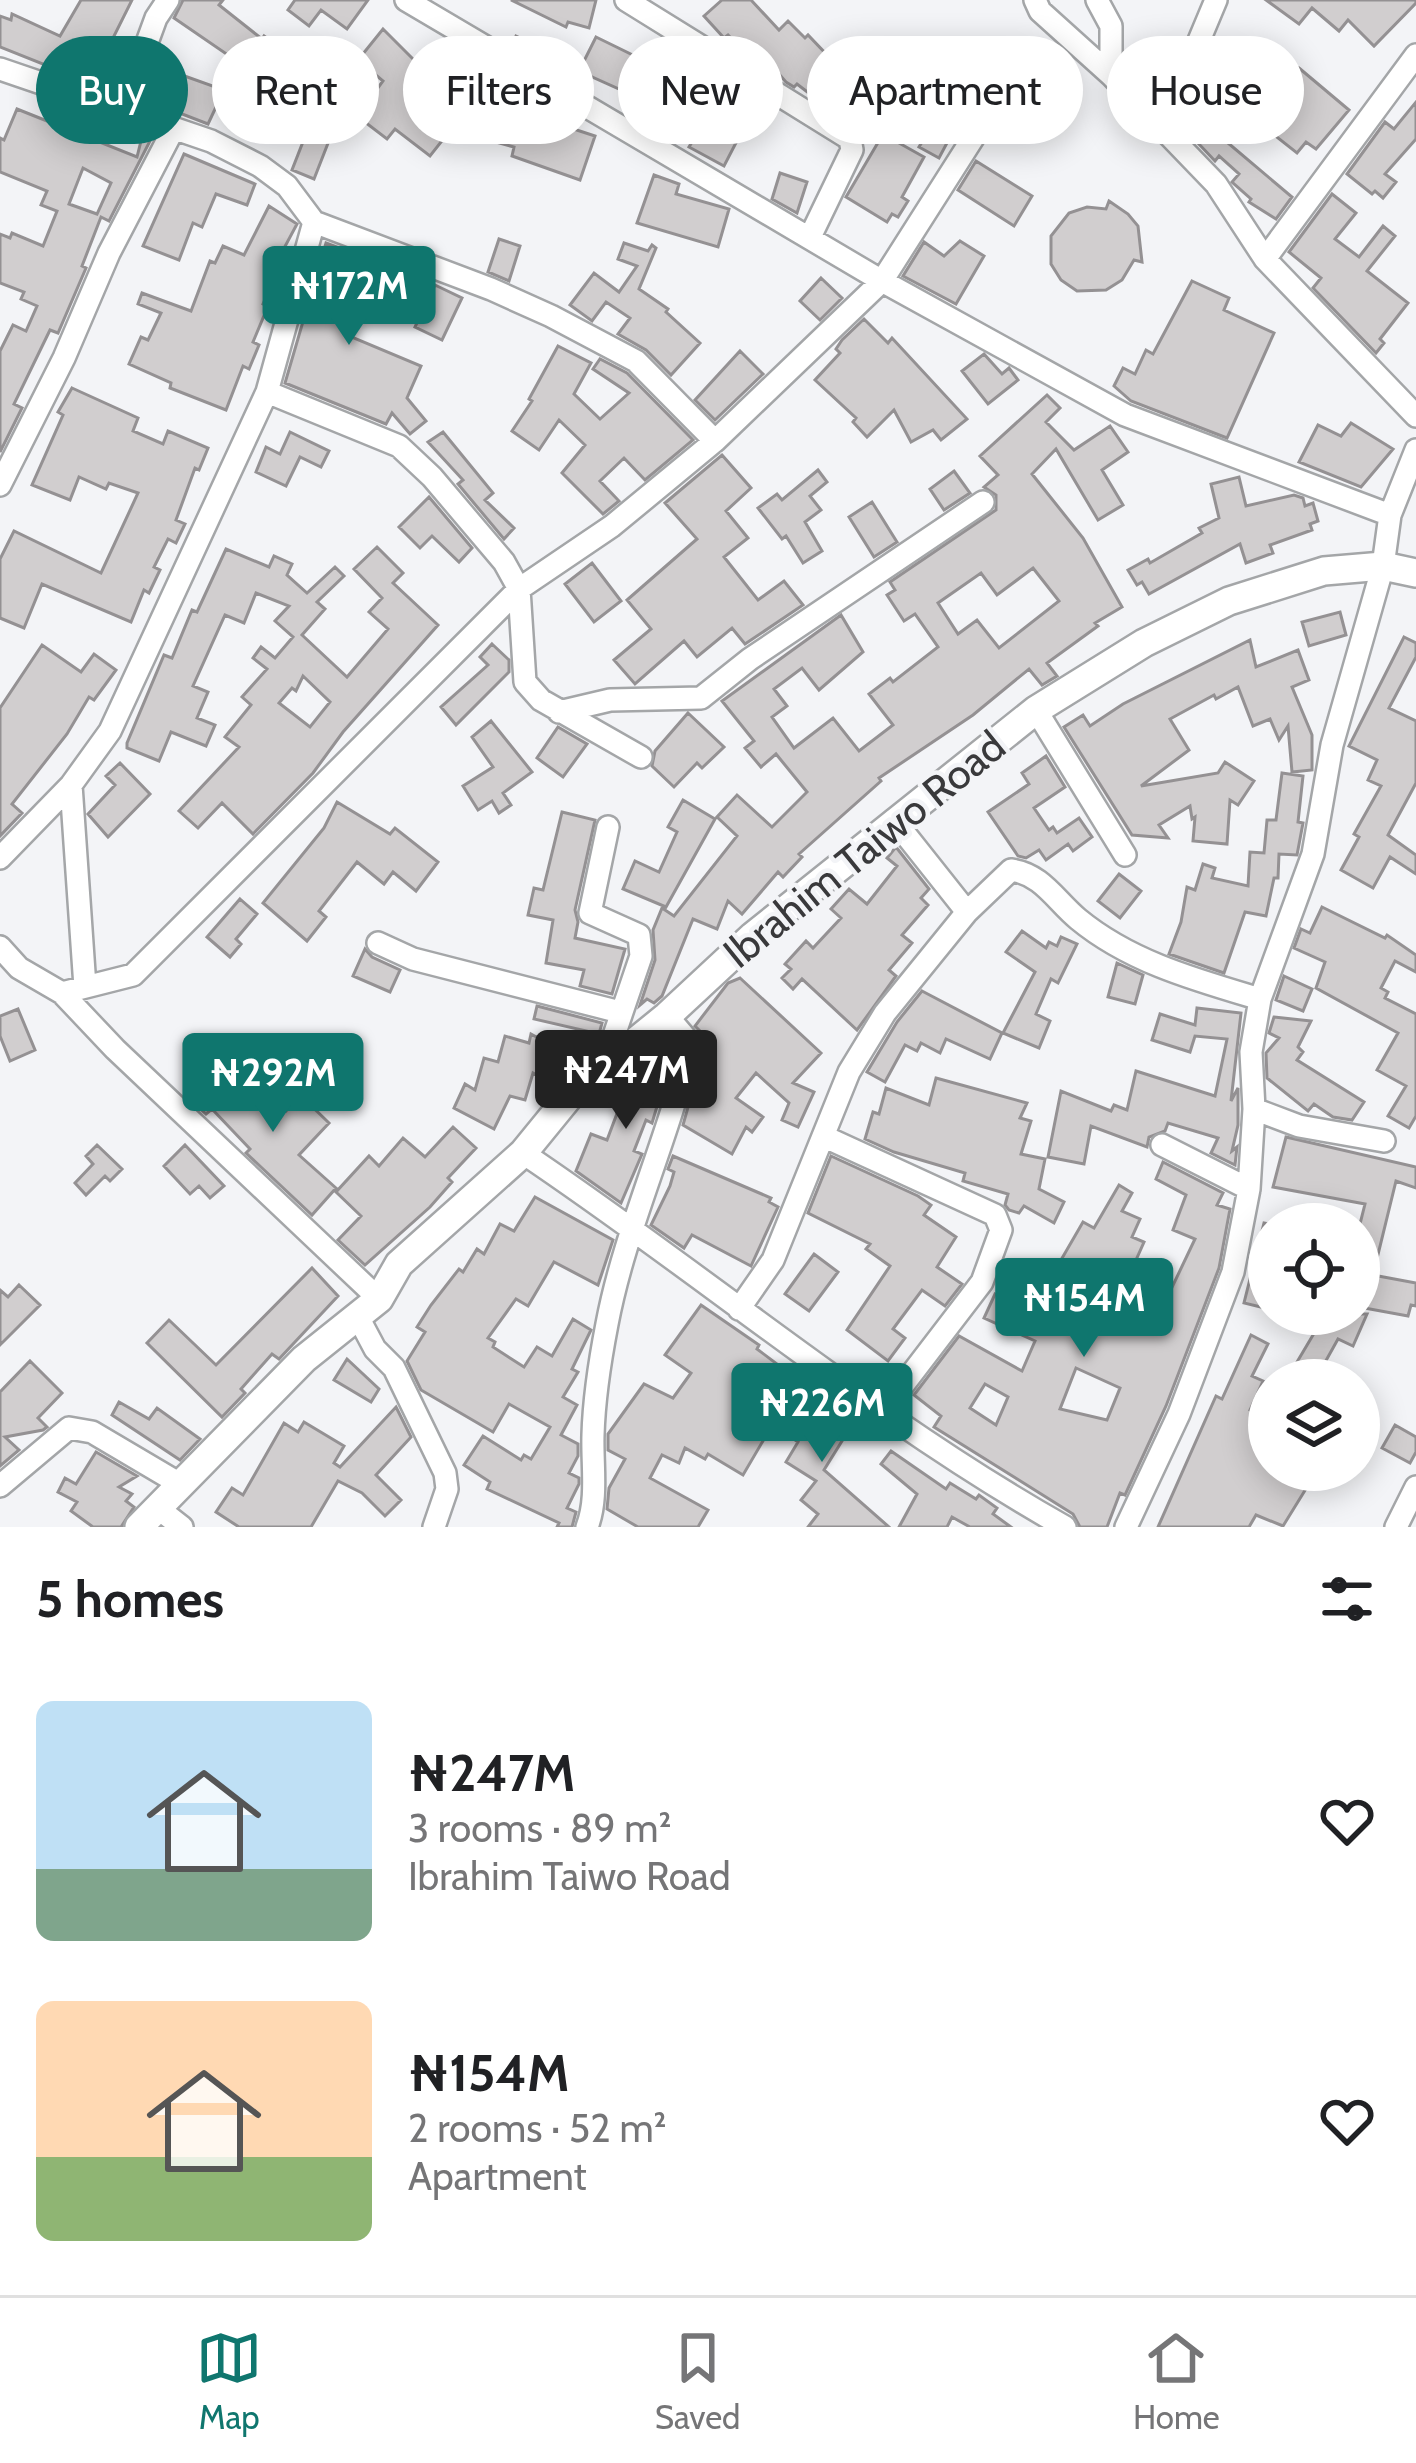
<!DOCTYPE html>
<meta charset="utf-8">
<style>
:root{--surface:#fff;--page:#f6f6f6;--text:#202124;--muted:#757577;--line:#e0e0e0;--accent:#0f766e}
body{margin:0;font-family:Cabin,sans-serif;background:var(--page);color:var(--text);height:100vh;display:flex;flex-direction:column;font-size:45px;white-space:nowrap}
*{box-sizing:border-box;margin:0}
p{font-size:39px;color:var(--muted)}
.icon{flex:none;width:66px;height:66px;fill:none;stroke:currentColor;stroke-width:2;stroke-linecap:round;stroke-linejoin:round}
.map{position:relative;height:1527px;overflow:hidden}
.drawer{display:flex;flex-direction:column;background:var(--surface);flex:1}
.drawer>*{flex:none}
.hud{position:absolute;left:36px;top:36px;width:1344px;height:108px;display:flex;gap:24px}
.fabs{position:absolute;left:1248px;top:1203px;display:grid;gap:24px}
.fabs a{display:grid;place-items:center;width:132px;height:132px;border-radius:50%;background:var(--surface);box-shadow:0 6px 30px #0003;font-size:60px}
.price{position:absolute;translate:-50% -102px;padding:0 27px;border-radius:12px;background:var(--accent);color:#fff;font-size:39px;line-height:78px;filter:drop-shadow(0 3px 6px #0008)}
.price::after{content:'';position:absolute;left:50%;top:72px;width:36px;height:27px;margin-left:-18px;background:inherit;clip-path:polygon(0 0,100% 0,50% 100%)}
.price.current{background:#222;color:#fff}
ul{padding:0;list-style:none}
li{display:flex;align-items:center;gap:36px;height:300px;padding:0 36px}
li span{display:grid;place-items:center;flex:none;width:336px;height:240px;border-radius:18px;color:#555}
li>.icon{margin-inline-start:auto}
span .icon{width:144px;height:144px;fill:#fffc;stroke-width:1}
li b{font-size:51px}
h2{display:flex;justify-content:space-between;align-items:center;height:144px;padding:0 36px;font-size:51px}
.chip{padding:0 42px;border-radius:54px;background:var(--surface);box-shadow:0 6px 30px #0003;font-size:42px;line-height:108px}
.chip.current{background:var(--accent);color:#fff}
.tabs{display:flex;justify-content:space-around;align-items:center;height:168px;border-top:3px solid var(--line);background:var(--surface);font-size:33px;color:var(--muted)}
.tabs a{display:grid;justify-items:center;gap:6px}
.tabs .current{color:var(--accent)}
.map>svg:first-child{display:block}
</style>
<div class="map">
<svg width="1416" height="1527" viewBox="0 0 1416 1527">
<rect width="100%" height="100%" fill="#f3f4f7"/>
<path fill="#d1cecf" stroke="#949193" stroke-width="3" fill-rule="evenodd" d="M81 0H132L106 52 124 60 113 92 0 47V16L11 20 12 14 60 36Z
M183 0H223L219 5 262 39 264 36 287 53 294 44 324 66 333 68 330 82 304 76 291 94 263 73 260 77 174 18Z
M295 0H368L347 29 321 10 309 26 288 10Z
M511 0H596L589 28 568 22 566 27Z
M722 0H751L779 30 788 21 805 38 808 35 828 56 818 65 840 89 823 104 797 84 794 87 786 82 764 57 757 64 728 35 724 38 704 16Z
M1266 0H1416V3L1374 46 1348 20 1339 31 1312 8 1299 24Z
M383 29 424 70 440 48 454 58 444 71 471 88 467 94 595 136 580 180 512 156 514 147 463 133 471 104 430 156 395 129 387 139 357 116 383 81 358 60Z
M516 36 579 65 571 80 512 45Z
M596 37 641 59 647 46 714 78 712 81 755 106 724 166 689 147 692 142 654 122 661 108 579 71Z
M877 60 902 75 870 131 845 116Z
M1299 68 1349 110 1316 149 1306 142 1297 153 1240 108 1261 81 1277 94Z
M165 69 224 90 208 124 151 102Z
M954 90 978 105 962 127 957 124 939 158 919 147Z
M1213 91 1247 119 1228 143 1292 197 1276 219 1249 202 1251 199 1232 182 1239 174 1219 156 1215 161 1180 124 1190 111 1194 115Z
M1416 102V139L1385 174 1396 182 1383 198 1375 191 1372 194 1347 174 1385 122 1394 129Z
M17 109 137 157 142 137 151 139 109 221 101 217 82 266 86 268 58 333 50 330 14 404 22 408 0 452V351L13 325 26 331 37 306 21 299 24 292 0 283V234L10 238 12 233 43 246 57 211 41 205 47 191 0 172V138L4 140ZM83 168 111 183 97 214 69 204Z
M308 129 330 138 314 179 292 170Z
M883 134 924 157 902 197 908 201 898 217 892 214 887 222 846 197Z
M184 154 255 184 247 205 216 194 202 227 193 223 179 260 143 246Z
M976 161 1032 196 1014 226 958 190Z
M780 173 807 182 797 213 772 199Z
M654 175 679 184 676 194 729 209 718 247 637 223Z
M1332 194 1356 213 1335 239 1359 257 1383 226 1395 236 1367 271 1408 303 1380 339 1384 343 1376 353 1313 288 1321 278 1289 252Z
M1109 201 1128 214 1138 226 1142 262 1134 260 1122 280 1106 290 1077 291 1061 280 1051 264V236L1069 213 1087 207 1106 209Z
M269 206 297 224 274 267 278 269 263 304 268 306 253 342 259 345 249 369 243 366 226 410 170 388 171 383 129 364 141 337 148 340 161 313 138 304 142 293 191 311 210 261 215 263 223 246 244 255Z
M499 239 520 246 509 281 488 272Z
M960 241 984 256 956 304 903 276 924 242 944 256Z
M326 243 374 261 349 336 421 366 407 398 426 421 410 434 392 413 386 424 285 383Z
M624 243 648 251 652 245 656 248 639 289 668 309 666 312 700 343 671 375 646 350 618 334 630 318 606 302 592 321 570 305 594 273 619 292 637 266 618 259Z
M821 278 842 298 820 320 800 301Z
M1192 281 1229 298 1224 310 1274 333 1227 438 1131 401 1114 386 1123 368 1135 374 1146 350 1153 354Z
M435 285 462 298 442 340 415 327Z
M864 319 888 343 892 338 967 419 941 440 933 430 911 442 894 410 867 437 853 422 856 418 815 380 840 353 836 349 842 340Z
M558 346 591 363 574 394 600 419 629 393 593 369 600 359 627 373 693 440 645 480 624 458 600 481 619 501 603 514 562 473 585 445 559 420 539 450 512 431 532 401 529 399Z
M740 351 763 374 715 420 695 400Z
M984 354 1002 374 1009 368 1018 380 988 404 962 371Z
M72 388 138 418 133 431 163 444 168 431 208 448 199 470 195 468 176 520 185 524 176 543 168 539 154 567 160 570 149 593 144 590 131 622 42 584 24 628 0 618V559L14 531 101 573 138 493 109 483 106 489 79 477 70 500 32 485 63 415 58 412Z
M1047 395 1060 408 1046 422 1074 450 1110 426 1128 452 1102 470 1123 505 1098 520 1056 449 1032 474 1083 538 1122 607 1095 623 1098 626 1047 663 1057 676 1042 685 1029 669 973 715 879 778 881 781 799 854 802 857 783 877 778 872 742 914 728 901 717 929 693 919 662 996 654 1003 647 999 640 1005 655 960 653 930 662 908 674 916 737 836 717 817 737 795 772 827 807 792 776 754 761 767 745 748 754 741 722 701 841 615 863 652 819 690 802 668 774 689 787 706 772 717 794 748 833 718 859 751 893 725 869 694 890 678 893 682 938 647 915 614 904 621 887 595 895 590 890 582 996 510V495L984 487 998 475 980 456ZM1033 568 1059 601 999 648 977 620 958 634 938 603 981 573 997 595Z
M1351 423 1393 449 1361 487 1299 462 1318 425 1341 436Z
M290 432 329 451 321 467 300 457 286 486 256 472 266 447 280 454Z
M443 432 493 493 485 500 514 528 504 539 458 484 463 480 428 442Z
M722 455 751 488 726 511 748 538 724 557 758 600 784 581 803 605 745 644 732 628 697 657 684 641 635 684 614 660 651 629 627 600 697 539 665 503Z
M818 470 827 482 810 496 821 510 805 522 822 551 803 563 786 536 782 539 758 508 777 494 782 500Z
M954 471 970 493 944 510 930 489Z
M1239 477 1246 506 1294 495 1303 498 1305 506 1313 503 1318 521 1310 524 1312 530 1270 545 1273 553 1246 563 1240 544 1149 594 1142 582 1137 585 1128 570 1148 559 1150 563 1202 533 1199 528 1219 518 1211 484Z
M429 497 472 548 459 562 432 536 420 548 399 527Z
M872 502 897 542 874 557 849 517Z
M377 547 403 573 393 583 438 625 343 732 313 773 253 834 222 803 198 828 179 811 239 747 225 737 251 705 242 697 267 669 253 658 261 647 275 658 293 637 275 621 289 606 256 593 244 623 225 615 193 686 208 692 197 718 215 725 206 746 171 732 159 761 127 748V743L164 655 172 658 192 610 197 612 226 549 269 567 274 556 292 564 287 575 307 593 335 567 344 576 317 602 325 609 302 635 347 677 388 629 369 612 382 598 354 569ZM303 676 330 702 310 727 279 703 292 688 296 691Z
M592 563 621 601 594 622 565 584Z
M1340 612 1346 635 1309 646 1302 622Z
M1404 637 1416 643V657L1389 708 1416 721V783L1388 835 1416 855V874L1390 857 1373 888 1341 870 1359 837 1354 834 1381 786 1368 780 1377 760 1349 746Z
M1250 640 1256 667 1298 650 1309 680 1292 687 1312 735V770L1292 772 1288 726 1279 740 1270 719 1253 726 1238 687 1216 699 1214 695 1170 719 1189 750 1141 786 1218 773 1225 762 1254 781 1238 805 1230 800 1227 844 1193 841 1195 817 1192 819 1190 806 1159 825 1168 838 1132 835 1064 727 1083 715 1090 726 1123 704Z
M492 644 509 660V672L456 725 441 707 488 665 480 657Z
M42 645 81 672 94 654 116 670 94 700 89 697 67 734 12 804 22 813 0 836V708Z
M688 713 724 747 702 768 697 763 674 787 652 766 655 751Z
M491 721 532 772 503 793 511 805 499 813 492 801 478 810 463 786 493 767 472 737Z
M558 727 587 744 563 777 537 758Z
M1046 756 1065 787 1034 808 1049 830 1053 827 1057 833 1079 818 1092 837 1073 851 1068 844 1046 860 1039 850 1026 858 1018 856 988 812 1029 784 1022 773Z
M120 763 150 794 108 837 88 814 115 785 106 776Z
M1282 773 1303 776 1298 822 1303 823 1297 855 1279 854 1278 878H1274L1266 916 1245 912 1224 973 1169 954 1181 922 1187 887 1195 890 1203 864 1215 868 1212 878 1248 886 1250 852 1264 853 1267 820H1276Z
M683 800 715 819 666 907 623 889 635 861 659 872 677 832 668 827Z
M337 802 390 834 395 828 438 862 416 891 393 872 384 884 357 862 319 911 326 917 307 941 263 903 324 828Z
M562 812 595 820 575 910 578 922 575 938 625 949 612 994 580 986 584 970 546 963 553 920 528 915 534 888 543 890Z
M896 847 929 889 921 898 928 905 902 935 912 943 889 970 896 976 857 1030 802 979 793 989 782 978 791 969 785 964 806 941 813 948 841 918 831 909 849 889 867 904 897 866 887 858Z
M1119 874 1141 891 1120 918 1098 901Z
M240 899 257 914 236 939 241 944 230 957 207 937Z
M1322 907 1385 938 1387 935 1416 955V972L1395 961 1381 988 1388 992 1385 998 1416 1014V1116L1409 1128 1388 1116 1406 1086 1377 1070 1398 1033 1316 988 1325 962 1294 948 1301 929 1310 933Z
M1022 931 1046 948 1049 942 1057 946 1061 937 1077 944 1058 983 1051 979 1036 1014 1050 1021 1039 1048 1003 1033 1035 972 1006 952Z
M365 949 372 957 400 970 390 992 353 976Z
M1117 963 1143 975 1135 1004 1108 997Z
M1284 976 1312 989 1303 1011 1276 1000Z
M740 978 821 1053 793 1083 814 1092 798 1127 782 1120 789 1103 756 1073 736 1098 763 1117 752 1132 746 1127 732 1154 683 1125 704 1050 710 1041 695 1026 728 983Z
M922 991 1002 1033 990 1059 946 1039 940 1053 921 1043 917 1051 905 1045 885 1082 867 1072 897 1022Z
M537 1006 602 1023 599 1034 534 1019Z
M1197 1008 1241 1013 1231 1101 1238 1088V1125L1232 1151 1237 1147 1235 1165 1211 1153 1218 1138 1168 1123 1165 1131 1149 1137 1147 1147 1091 1126 1084 1164 1048 1157 1061 1091 1111 1111 1114 1105 1127 1110 1136 1071 1215 1096 1227 1039 1195 1036 1190 1052 1152 1040 1160 1014 1195 1025Z
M18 1009 35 1050 10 1061 0 1036V1016Z
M1274 1017 1311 1021 1298 1047 1303 1052 1297 1060 1364 1102 1352 1120 1333 1117 1314 1104 1308 1111 1267 1078 1266 1053 1279 1038 1269 1033Z
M531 1034 578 1060 573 1069 555 1085 533 1073 525 1100 510 1096 494 1129 454 1108 465 1084 475 1090 484 1058 498 1062 505 1036 529 1043Z
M663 1046 673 1051 665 1080 652 1123 646 1120 634 1151 642 1154 621 1203 576 1171 591 1134 607 1140 630 1079 637 1082 648 1060 654 1062Z
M245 1068 286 1111 300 1095 329 1123 299 1155 336 1188 312 1215 246 1153 250 1149 212 1109 206 1114 195 1104 215 1085 221 1092Z
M936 1078 1027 1103 1020 1118 1031 1121 1021 1154 1045 1159 1039 1189 1064 1202 1054 1223 1024 1206 1019 1213 1009 1210 1005 1205 1008 1194 963 1181 965 1173 894 1152 865 1139 873 1112 879 1114 886 1088 929 1105Z
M453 1127 476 1148 448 1178 452 1182 430 1207 365 1265 338 1240 361 1216 336 1192 369 1156 379 1166 403 1138 425 1157Z
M1286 1137 1416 1167V1188L1396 1181 1373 1275 1416 1283V1306L1411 1305 1408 1316 1359 1307V1228L1365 1204 1273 1187Z
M97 1145 122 1169 110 1181 105 1176 86 1195 75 1183 93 1164 86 1156Z
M185 1145 224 1186 210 1198 199 1186 190 1194 164 1166Z
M673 1156 771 1198 769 1202 778 1207 751 1266 692 1235 684 1248 651 1225 670 1186 674 1172 668 1169Z
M831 1156 918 1196 931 1205 924 1215 956 1237 937 1267 962 1284 945 1306 922 1290 893 1329 905 1338 888 1361 847 1330 890 1266 866 1249 870 1244 808 1213Z
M1163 1162 1223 1193 1217 1205 1230 1209 1219 1268 1166 1406 1125 1495 1120 1493 1107 1527H1080L1073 1514 934 1427 941 1416 914 1395 959 1336 1022 1371 1035 1341 984 1318 995 1294 999 1296 1013 1263 1030 1270 1021 1288 1039 1298 1083 1222 1094 1228 1119 1185 1132 1193 1122 1211 1140 1219 1132 1237 1144 1242 1132 1269 1141 1273 1137 1285 1166 1300 1195 1239 1173 1230 1186 1195 1156 1179ZM1067 1277 1104 1292 1086 1334 1058 1322 1065 1306 1056 1302ZM1076 1368 1120 1388 1107 1420 1060 1409ZM985 1384 1008 1397 996 1425 970 1408Z
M535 1197 613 1240 598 1285 554 1262 528 1306 516 1299 488 1338 495 1342 493 1347 524 1367 537 1347 552 1356 573 1319 591 1330 572 1369 578 1372 563 1397 577 1405 561 1435 578 1444V1456L569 1473 579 1478V1484L567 1508 576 1512 572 1527H557L559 1523 487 1489 490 1482 464 1465 483 1436 521 1460 524 1455 531 1459 550 1427 509 1404 493 1432 421 1390 407 1361 425 1332 417 1327 431 1305 459 1269 463 1272 477 1249 484 1254 500 1224 514 1231Z
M1264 1223 1269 1224V1309L1244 1303Z
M814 1254 838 1272 809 1311 785 1294Z
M312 1268 338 1296 279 1359 272 1354 241 1389 245 1393 222 1417 147 1343 169 1320 216 1365Z
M19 1285 40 1305 0 1345V1290L8 1297Z
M701 1305 759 1345 757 1349 781 1367 744 1421 767 1434 743 1475 708 1454 705 1459 685 1448 679 1463 662 1455 650 1478 708 1510 698 1527H638L607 1509 609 1488 625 1459 608 1450V1434L644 1384 673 1398 691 1373 665 1355Z
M1294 1314H1367L1353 1346 1338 1339 1318 1375 1297 1362 1319 1325Z
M1251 1335 1268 1344 1252 1376 1263 1381 1250 1410 1269 1419V1470H1298L1312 1479 1283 1526 1256 1515 1249 1527H1158L1216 1396 1222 1399Z
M347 1359 379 1389 371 1402 334 1380Z
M30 1361 62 1393 38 1418 47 1427 43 1430 5 1437 19 1450 0 1466V1392Z
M803 1385 825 1400 816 1413 847 1433 824 1470 889 1527H808L818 1514 801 1500 816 1481 786 1462 798 1442 775 1426Z
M119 1402 149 1419 157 1408 200 1439 180 1460 112 1415Z
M396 1407 411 1437 376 1475 401 1500 385 1516 362 1493 338 1481 311 1527H239L216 1512 232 1488 243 1495 284 1423 298 1432 304 1422 344 1446 334 1463 340 1467Z
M1395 1425 1416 1437V1452L1410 1463 1382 1448Z
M891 1451 946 1489 950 1483 976 1499 979 1495 997 1508 993 1514 1011 1527H970L952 1517 947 1527H899L917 1494 881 1464Z
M96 1452 137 1476 119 1487 132 1494 126 1501 134 1507 121 1527H93L71 1511 77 1502 58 1492 65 1478 76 1484Z"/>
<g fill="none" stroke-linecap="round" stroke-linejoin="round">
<g stroke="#a4a6a8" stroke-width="26">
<path id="street" d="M406 0 882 281 1125 415 1390 515
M626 0 850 139 852 150 810 237
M1035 0 1040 11 1111 75 1216 184 1265 259 1416 416
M1097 0 1111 26V75
M0 69 211 141 260 166 287 186 314 222 491 289 551 316 636 361 715 441
M123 108 156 18 168 0
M1162 129 1216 0
M1265 259 1416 55
M267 392 399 446 432 477 504 562 519 589 525 682 541 700 641 757
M0 485 64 358 109 253 174 128
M1036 710 1125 855
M559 712 610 700 701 698 750 659 983 502
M71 785 85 987
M0 858 71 785 110 731 267 392 314 222
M967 912 1011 870C1042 874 1056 901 1078 919 1130 962 1196 980 1260 999
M378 943 413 959 620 1012
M0 947 19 968 62 993 115 1049 379 1299
M62 993 133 975 519 589 612 526 715 441 882 281 987 116
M604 1065 641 956 639 935 590 913 608 827
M1254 1109 1299 1126 1384 1141
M825 1137 995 1215 1001 1230 982 1282 884 1410
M1162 1145 1249 1189
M523 1153C705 1275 873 1419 1065 1527
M739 1309 773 1260 849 1072 885 1013 967 912 894 820
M358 1317 375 1349 394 1368 445 1473 447 1489 434 1527
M0 1486 69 1428 92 1432 180 1484
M159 1509 182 1527
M587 1527C598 1499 592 1465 593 1435 594 1398 600 1360 607 1324 625 1229 667 1143 689 1049L685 1037 667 1016
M1126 1527 1179 1414 1233 1272 1249 1189 1254 1109 1251 1052 1260 999 1313 854 1332 745 1383 566 1390 515 1416 450
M1396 1527 1416 1487"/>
</g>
<g stroke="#a4a6a8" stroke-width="32">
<path id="secondary" d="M139 1527 304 1359 379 1299 399 1264 523 1153 572 1093 667 1016 753 936 1036 710 1144 643 1229 601 1324 571 1383 566 1416 573"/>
</g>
<use href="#street" stroke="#fff" stroke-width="21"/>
<use href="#secondary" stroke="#fff" stroke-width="27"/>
</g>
<g text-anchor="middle" stroke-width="9" stroke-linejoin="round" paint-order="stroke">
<g font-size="42" fill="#39393b" stroke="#f3f4f7">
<text transform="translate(864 849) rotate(-39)" y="15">Ibrahim Taiwo Road</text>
</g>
</g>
</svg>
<div class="fabs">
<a><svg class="icon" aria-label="locate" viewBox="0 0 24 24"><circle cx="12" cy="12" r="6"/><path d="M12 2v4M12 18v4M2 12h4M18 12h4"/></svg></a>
<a><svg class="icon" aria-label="layers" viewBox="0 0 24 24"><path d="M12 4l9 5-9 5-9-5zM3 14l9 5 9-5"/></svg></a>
</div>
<b class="price" style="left:349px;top:348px">₦172M</b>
<b class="price current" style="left:626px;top:1132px">₦247M</b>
<b class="price" style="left:273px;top:1135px">₦292M</b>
<b class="price" style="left:1084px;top:1360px">₦154M</b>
<b class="price" style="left:822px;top:1465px">₦226M</b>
<div class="hud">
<a class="chip current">Buy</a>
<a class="chip">Rent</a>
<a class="chip">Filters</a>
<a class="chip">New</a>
<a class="chip">Apartment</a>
<a class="chip">House</a>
</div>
</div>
<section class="drawer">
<h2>5 homes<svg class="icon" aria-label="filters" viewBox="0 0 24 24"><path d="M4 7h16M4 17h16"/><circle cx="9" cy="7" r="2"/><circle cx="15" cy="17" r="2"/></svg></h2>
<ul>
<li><span style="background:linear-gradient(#bfe0f5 70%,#7fa58c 0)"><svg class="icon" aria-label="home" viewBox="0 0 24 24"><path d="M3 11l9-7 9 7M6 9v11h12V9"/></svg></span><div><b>₦247M</b><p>3 rooms · 89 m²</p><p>Ibrahim Taiwo Road</p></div><svg class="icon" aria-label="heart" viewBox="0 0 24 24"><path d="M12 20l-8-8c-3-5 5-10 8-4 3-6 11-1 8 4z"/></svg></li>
<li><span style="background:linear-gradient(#ffd9b3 65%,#8fb573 0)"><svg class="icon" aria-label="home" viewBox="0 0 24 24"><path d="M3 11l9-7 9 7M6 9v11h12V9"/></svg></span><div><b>₦154M</b><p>2 rooms · 52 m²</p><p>Apartment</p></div><svg class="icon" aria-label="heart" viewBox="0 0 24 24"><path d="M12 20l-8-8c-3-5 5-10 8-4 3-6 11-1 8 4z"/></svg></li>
</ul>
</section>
<nav class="tabs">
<a class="current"><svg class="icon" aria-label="map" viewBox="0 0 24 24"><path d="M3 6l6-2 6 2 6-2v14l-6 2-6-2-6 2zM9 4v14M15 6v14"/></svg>Map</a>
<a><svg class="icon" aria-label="saved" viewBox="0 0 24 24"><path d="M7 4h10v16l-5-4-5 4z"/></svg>Saved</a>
<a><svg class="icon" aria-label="home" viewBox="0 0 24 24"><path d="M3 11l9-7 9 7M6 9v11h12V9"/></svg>Home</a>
</nav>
